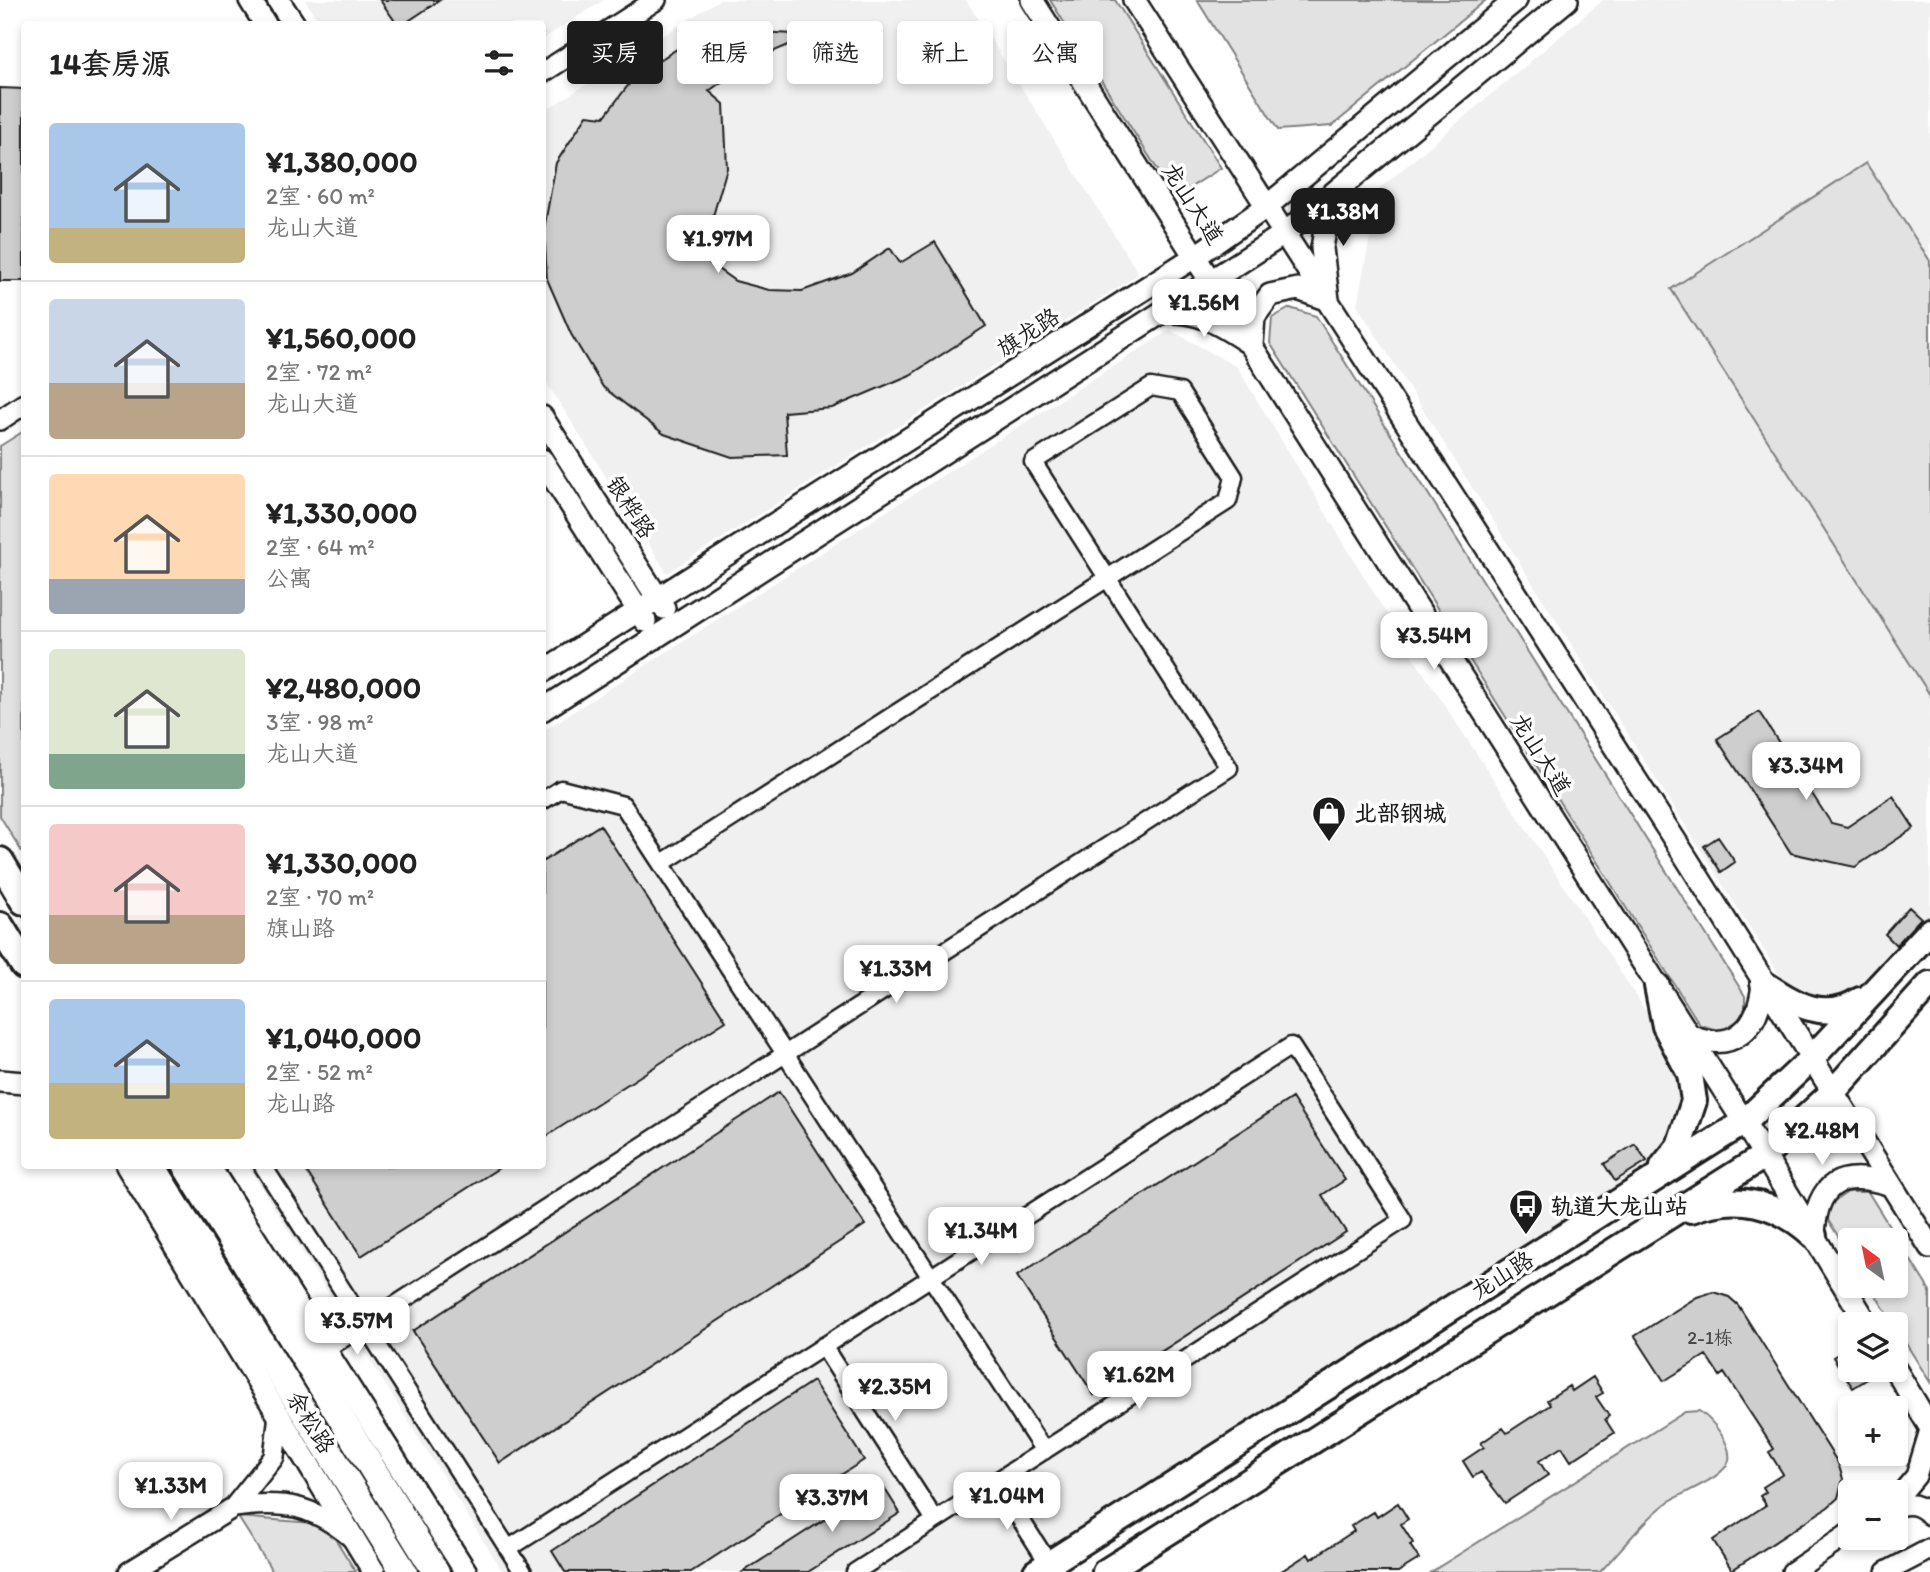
<!DOCTYPE html>
<html lang="zh">
<meta charset="utf-8">
<style>
:root{--surface:#fff;--page:#f6f6f6;--text:#222;--muted:#767676;--line:#e0e0e0;--accent:#1c1c1c}
body{margin:0;font-family:Itim,"LXGW WenKai TC",sans-serif;background:var(--page);color:var(--text);height:100vh;display:flex;flex-direction:column;font-size:26px;white-space:nowrap}
*{box-sizing:border-box;margin:0}
p{font-size:23px;color:var(--muted)}
.icon{flex:none;width:38px;height:38px;fill:none;stroke:currentColor;stroke-width:2;stroke-linecap:round;stroke-linejoin:round}
.map{position:relative;flex:1;overflow:hidden}
.drawer{position:absolute;left:21px;top:21px;width:525px;height:1148px;display:flex;flex-direction:column;background:var(--surface);border-radius:7px;box-shadow:0 4px 10px #0003}
.drawer>*{flex:none}
.guide{position:absolute;left:567px;top:21px;width:665px;height:63px;display:flex;gap:14px}
.needle{width:46px;rotate:327deg}
.buttons{position:absolute;left:1838px;top:1228px;display:grid;gap:14px}
.buttons a{display:grid;place-items:center;width:70px;height:70px;border-radius:7px;background:var(--surface);box-shadow:0 4px 10px #0003;font-size:35px}
.price{position:absolute;translate:-50% -60px;padding:0 16px;border-radius:14px;background:#fff;color:#222;font-size:23px;line-height:46px;filter:drop-shadow(0 2px 4px #0008)}
.price::after{content:'';position:absolute;left:50%;top:42px;width:21px;height:16px;margin-left:-10px;background:inherit;clip-path:polygon(0 0,100% 0,50% 100%)}
.price.selected{background:var(--accent);color:#fff}
ul{padding:0;list-style:none}
li{display:flex;align-items:center;gap:21px;height:175px;padding:0 28px}
li+li{border-top:2px solid var(--line)}
li span{display:grid;place-items:center;flex:none;width:196px;height:140px;border-radius:7px;color:#555}
li>.icon{margin-inline-start:auto}
span .icon{width:84px;height:84px;fill:#fffc;stroke-width:1}
li b{font-size:30px}
h2{display:flex;justify-content:space-between;align-items:center;height:84px;padding:0 28px;font-size:30px}
.pill{padding:0 24px;border-radius:7px;background:var(--surface);box-shadow:0 4px 10px #0003;font-size:24px;line-height:63px}
.pill.selected{background:var(--accent);color:#fff}
.map>svg:first-child{display:block}
</style>
<div class="map">
<svg width="1930" height="1572" viewBox="0 0 1930 1572">
<rect width="100%" height="100%" fill="#fff"/>
<filter id="ink" filterUnits="userSpaceOnUse"><feTurbulence type="fractalNoise" baseFrequency=".0143" numOctaves="2"/><feDisplacementMap in="SourceGraphic" scale="14" xChannelSelector="R" yChannelSelector="G"/><feConvolveMatrix kernelMatrix="1 2 1 2 8 2 1 2 1" color-interpolation-filters="sRGB"/></filter>
<g filter="url(#ink)">
<path fill="#f0f0f0" d="M305 0H604L543 39 542 24H320Z
M719 0H966L1139 274 667 573 543 377V112Z
M1603 0H1930V261L1866 164 1671 289 1930 695V913L1859 991 1829 1003 1790 989 1781 977 1357 305 1379 189Z
M1170 330 1237 367 1411 654 1669 1046 1683 1077 1680 1129 1649 1171 1014 1572H503L248 1166H542L543 731Z"/>
<path fill="#e2e2e2" stroke="#7f7f7f" stroke-width="2" d="M1050 0H1115L1221 168 1175 197Z
M1197 0H1486L1332 126 1278 130Z
M1866 163 1930 261V695L1671 289Z
M1290 308 1316 316 1745 996V1016L1721 1031 1700 1025 1270 343 1272 318Z
M24 431V855L0 816V446Z
M1848 1192H1868L1930 1291V1382L1870 1286H1895V1241H1850V1255L1826 1217 1833 1202Z
M1699 1411C1712 1419 1732 1444 1729 1460 1725 1478 1683 1492 1668 1502 1643 1521 1622 1549 1600 1572H1431L1685 1412Z
M238 1517 326 1524 356 1572H273Z"/>
<path fill="#cecece" stroke="#1c1c1c" stroke-width="2" d="M380 0H440L404 24H397Z
M724 30 812 35 751 61 709 91 724 104 727 168 708 233 688 235 708 262 735 281 769 290 802 291 852 273 890 248 900 263 935 242 986 326 910 375 832 408 784 412 787 455 732 457 664 434 603 387 571 334 547 279 544 229 556 163 587 115 604 117 636 75 685 44Z
M0 88 24 89V281H0Z
M1759 712 1831 823 1847 827 1893 796 1914 828 1855 867 1791 853 1717 739Z
M600 825 726 1021 542 1139V862Z
M1718 837 1735 862 1721 872 1704 846Z
M1909 907 1921 918 1896 945 1885 934Z
M779 1092 865 1225 500 1463 413 1331Z
M1292 1098 1345 1180 1322 1195 1346 1232 1094 1395 1017 1276Z
M1635 1144 1647 1161 1615 1181 1604 1164Z
M303 1166H502L361 1256Z
M1713 1292 1729 1297 1738 1305 1838 1463 1843 1479 1838 1498 1828 1507 1732 1570 1713 1540 1766 1505 1760 1496 1766 1492 1763 1487 1783 1474 1769 1452 1774 1449 1724 1373 1720 1376 1706 1355 1664 1381 1635 1336 1697 1297Z
M1850 1347V1370H1882L1853 1388 1833 1357Z
M1593 1377 1603 1393 1596 1397 1609 1416 1605 1419 1614 1433 1571 1461 1562 1447 1539 1461 1548 1475 1505 1503 1481 1472 1473 1477 1463 1461 1484 1447 1481 1443 1503 1428 1507 1433 1550 1405 1547 1400 1569 1386 1572 1391Z
M813 1381 864 1460 691 1572H565L552 1551Z
M881 1483 900 1513 808 1572H743Z
M1398 1503 1408 1519 1401 1524 1413 1543 1410 1545 1419 1559 1398 1572H1280L1308 1554 1311 1559 1354 1531 1351 1526 1374 1512 1377 1517Z"/>
<g fill="none" stroke-linecap="round" stroke-linejoin="round">
<g stroke="#1c1c1c" stroke-width="21">
<path id="minor" d="M542 801 561 789 623 805 1044 1451
M263 1166 523 1572
M823 1346 935 1520
M327 1349 1229 768 1033 462 1151 387 1180 392 1234 477 1228 501 662 863
M996 1481 1049 1564
M508 1549 1291 1046 1403 1220 855 1572"/>
</g>
<g stroke="#1c1c1c" stroke-width="24">
<path id="tertiary" d="M542 73 656 0
M0 420 24 404
M279 1414 274 1457 234 1507C284 1500 312 1505 351 1537
M1895 1501 1916 1476 1930 1430
M1895 1507C1909 1502 1920 1504 1930 1515
M129 1572 234 1507
M1792 1572 1850 1533
M1886 1572 1930 1549"/>
</g>
<g stroke="#1c1c1c" stroke-width="26">
<path id="secondary" d="M250 0 265 24
M278 0 294 24
M1032 0 1744 1122 1868 1325
M1134 0 1687 859 1930 1247
M1162 312C1201 310 1221 325 1252 345L1254 317 1270 295 1298 289 1328 300 1322 248 1331 195
M542 417 664 608
M542 460 645 621
M542 672 1196 256 1266 207 1516 0
M542 710 1284 234 1567 0
M1687 1034C1733 1055 1759 1029 1763 983
M0 1081 24 1083
M127 1166 374 1572
M209 1166 466 1572
M1814 1236C1816 1182 1841 1169 1891 1185
M1895 1369 1930 1427"/>
</g>
<g stroke="#1c1c1c" stroke-width="30">
<path id="primary" d="M1763 983C1795 1004 1824 1023 1860 1000
M1657 986 1665 1026 1690 1074 1694 1101 1679 1146 1663 1166
M1691 1210C1738 1192 1778 1203 1814 1236
M1036 1572 1744 1122 1811 1059 1930 931
M1105 1572 1764 1156 1832 1093 1930 984"/>
</g>
<g stroke="#1c1c1c" stroke-width="32">
<path id="trunk" d="M0 861 24 901
M0 926 24 965
M151 1166 404 1572
M186 1166 436 1572"/>
</g>
<use href="#minor" stroke="#fff" stroke-width="16"/>
<use href="#tertiary" stroke="#fff" stroke-width="19"/>
<use href="#secondary" stroke="#fff" stroke-width="21"/>
<use href="#primary" stroke="#fff" stroke-width="24"/>
<use href="#trunk" stroke="#fff" stroke-width="26"/>
</g>
</g>
<defs>
<g id="shop-pin" transform="scale(1.75)"><path d="M0 17L-7.5 6A9.5 9.5 0 1 1 7.5 6Z" fill="#1c1c1c" stroke="#fff"/><path d="M-5-2.5h2.3a2.7 3.5 0 0 1 5.4 0H5L5.5 6h-11ZM-1.5-2.5h3a1.5 2.3 0 0 0-3 0Z" fill="#fff"/></g>
<g id="bus-pin" transform="scale(1.75)"><path d="M0 17L-7.5 6A9.5 9.5 0 1 1 7.5 6Z" fill="#1c1c1c" stroke="#fff"/><path d="M-5-6H5V4H4V6H2V4H-2V6H-4V4H-5ZM-3.5-4V0h7V-4ZM-3.5 1.2v1.5H-2V1.2ZM2 1.2v1.5H3.5V1.2Z" fill="#fff"/></g>
</defs>
<g fill-rule="evenodd">
<use href="#shop-pin" x="1329" y="813"/>
<use href="#bus-pin" x="1526" y="1206"/>
</g>
<g text-anchor="middle" stroke-width="7" stroke-linejoin="round" paint-order="stroke">
<g font-size="19" fill="#484848">
<text x="1710" y="1344">2-1栋</text>
</g>
<g font-size="23" fill="#1c1c1c" stroke="#fff">
<text transform="translate(1193 203) rotate(57)" y="8">龙山大道</text>
<text transform="translate(1028 332) rotate(-33)" y="8">旗龙路</text>
<text transform="translate(631 507) rotate(57)" y="8">银桦路</text>
<text transform="translate(1541 754) rotate(58)" y="8">龙山大道</text>
<text transform="translate(1502 1275) rotate(-32)" y="8">龙山路</text>
<text transform="translate(311 1422) rotate(58)" y="8">余松路</text>
</g>
<g font-size="23" font-weight="bold" fill="#1c1c1c" stroke="#fff" text-anchor="start">
<text x="1354" y="821">北部钢城</text>
<text x="1550" y="1214">轨道大龙山站</text>
</g>
</g>
</svg>
<div class="buttons">
<a><svg class="needle" viewBox="-14 -14 28 28"><path d="M0-13l5 13h-10z" fill="#e53935"/><path d="M0 13l5-13h-10z" fill="#767676"/></svg></a>
<a><svg class="icon" aria-label="layers" viewBox="0 0 24 24"><path d="M12 4l9 5-9 5-9-5zM3 14l9 5 9-5"/></svg></a>
<a>+</a>
<a>−</a>
</div>
<b class="price selected" style="left:1343px;top:248px">¥1.38M</b>
<b class="price" style="left:718px;top:275px">¥1.97M</b>
<b class="price" style="left:1204px;top:339px">¥1.56M</b>
<b class="price" style="left:1434px;top:672px">¥3.54M</b>
<b class="price" style="left:1806px;top:802px">¥3.34M</b>
<b class="price" style="left:896px;top:1005px">¥1.33M</b>
<b class="price" style="left:1822px;top:1167px">¥2.48M</b>
<b class="price" style="left:981px;top:1267px">¥1.34M</b>
<b class="price" style="left:357px;top:1357px">¥3.57M</b>
<b class="price" style="left:1139px;top:1411px">¥1.62M</b>
<b class="price" style="left:895px;top:1423px">¥2.35M</b>
<b class="price" style="left:171px;top:1522px">¥1.33M</b>
<b class="price" style="left:1007px;top:1532px">¥1.04M</b>
<b class="price" style="left:832px;top:1534px">¥3.37M</b>
<div class="guide">
<a class="pill selected">买房</a>
<a class="pill">租房</a>
<a class="pill">筛选</a>
<a class="pill">新上</a>
<a class="pill">公寓</a>
</div>
<section class="drawer">
<h2>14套房源<svg class="icon" aria-label="filters" viewBox="0 0 24 24"><path d="M4 7h16M4 17h16"/><circle cx="9" cy="7" r="2"/><circle cx="15" cy="17" r="2"/></svg></h2>
<ul>
<li><span style="background:linear-gradient(#a9c7e8 75%,#c2b280 0)"><svg class="icon" aria-label="home" viewBox="0 0 24 24"><path d="M3 11l9-7 9 7M6 9v11h12V9"/></svg></span><div><b>¥1,380,000</b><p>2室 · 60 m²</p><p>龙山大道</p></div></li>
<li><span style="background:linear-gradient(#c9d6e8 60%,#b9a48a 0)"><svg class="icon" aria-label="home" viewBox="0 0 24 24"><path d="M3 11l9-7 9 7M6 9v11h12V9"/></svg></span><div><b>¥1,560,000</b><p>2室 · 72 m²</p><p>龙山大道</p></div></li>
<li><span style="background:linear-gradient(#ffd9b3 75%,#9aa5b1 0)"><svg class="icon" aria-label="home" viewBox="0 0 24 24"><path d="M3 11l9-7 9 7M6 9v11h12V9"/></svg></span><div><b>¥1,330,000</b><p>2室 · 64 m²</p><p>公寓</p></div></li>
<li><span style="background:linear-gradient(#dfe7d0 75%,#7fa58c 0)"><svg class="icon" aria-label="home" viewBox="0 0 24 24"><path d="M3 11l9-7 9 7M6 9v11h12V9"/></svg></span><div><b>¥2,480,000</b><p>3室 · 98 m²</p><p>龙山大道</p></div></li>
<li><span style="background:linear-gradient(#f6c9c9 65%,#b9a48a 0)"><svg class="icon" aria-label="home" viewBox="0 0 24 24"><path d="M3 11l9-7 9 7M6 9v11h12V9"/></svg></span><div><b>¥1,330,000</b><p>2室 · 70 m²</p><p>旗山路</p></div></li>
<li><span style="background:linear-gradient(#a9c7e8 60%,#c2b280 0)"><svg class="icon" aria-label="home" viewBox="0 0 24 24"><path d="M3 11l9-7 9 7M6 9v11h12V9"/></svg></span><div><b>¥1,040,000</b><p>2室 · 52 m²</p><p>龙山路</p></div></li>
</ul>
</section>
</div>
